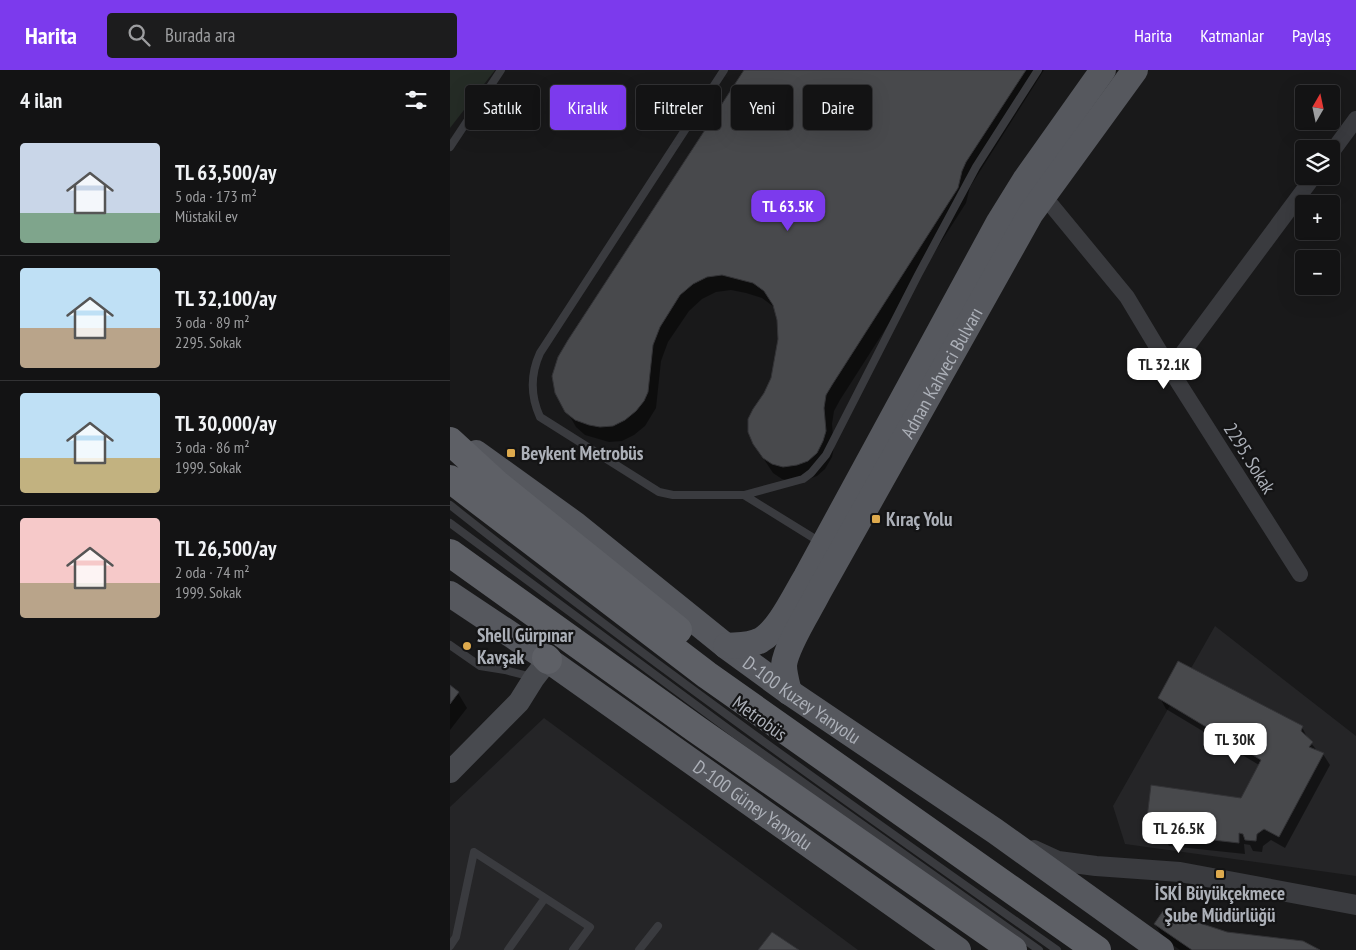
<!DOCTYPE html>
<html lang="tr">
<meta charset="utf-8">
<style>
:root{--surface:#131314;--page:#1c1c1d;--text:#f1f3f6;--muted:#9d9ea0;--line:#323234;--accent:#7c3aed}
body{margin:0;font-family:"PT Sans Narrow",sans-serif;background:var(--page);color:var(--text);height:100vh;display:flex;flex-direction:column;font-size:19px;white-space:nowrap}
*{box-sizing:border-box;margin:0}
p{font-size:16px;color:var(--muted)}
.icon{flex:none;width:28px;height:28px;fill:none;stroke:currentColor;stroke-width:2;stroke-linecap:round;stroke-linejoin:round}
.map{position:relative;flex:1;overflow:hidden}
.sheet{display:flex;flex-direction:column;background:var(--surface);width:450px}
.sheet>*{flex:none}
.top-card{position:absolute;left:15px;top:15px;width:475px;height:45px;display:flex;gap:10px}
.needle{width:32px;rotate:9deg}
.fabs{position:absolute;left:845px;top:15px;display:grid;gap:10px}
.fabs a{display:grid;place-items:center;width:45px;height:45px;border-radius:5px;background:var(--surface);box-shadow:0 5px 20px #0002,0 0 0 1px var(--line);font-size:25px}
.price{position:absolute;translate:-50% -42px;padding:0 11px;border-radius:10px;background:#fff;color:#222;font-size:16px;line-height:32px;filter:drop-shadow(0 1px 2px #0008)}
.price::after{content:'';position:absolute;left:50%;top:30px;width:15px;height:11px;margin-left:-8px;background:inherit;clip-path:polygon(0 0,100% 0,50% 100%)}
.price.selected{background:var(--accent);color:#fff}
ul{padding:0;list-style:none}
li{display:flex;align-items:center;gap:15px;height:125px;padding:0 20px}
li+li{border-top:1px solid var(--line)}
li span{display:grid;place-items:center;flex:none;width:140px;height:100px;border-radius:5px;color:#555}
li>.icon{margin-inline-start:auto}
span .icon{width:60px;height:60px;fill:#fffc;stroke-width:1}
li b{font-size:21px}
h2{display:flex;justify-content:space-between;align-items:center;height:60px;padding:0 20px;font-size:21px}
.chip{padding:0 18px;border-radius:5px;background:var(--surface);box-shadow:0 5px 20px #0002,0 0 0 1px var(--line);font-size:18px;line-height:45px}
.chip.selected{background:var(--accent);color:#fff}
header{display:flex;align-items:center;gap:30px;box-sizing:border-box;height:70px;padding:0 25px;background:var(--accent);color:#fff}
header strong{font-size:24px}
nav{display:flex;gap:28px;margin-inline-start:auto;font-size:18px}
.search{width:350px;height:45px;background:var(--page);display:flex;align-items:center;gap:12px;box-sizing:border-box;padding:0 18px;border-radius:5px;color:var(--muted);font-size:19px}
main{display:flex;flex:1;min-height:0}
.map>svg:first-child{display:block}
</style>
<header>
<strong>Harita</strong>
<div class="search"><svg class="icon" aria-label="search" viewBox="0 0 24 24"><circle cx="10" cy="10" r="6"/><path d="M15 15l6 6"/></svg>Burada ara</div>
<nav><a>Harita</a><a>Katmanlar</a><a>Paylaş</a></nav>
</header>
<main>
<section class="sheet">
<h2>4 ilan<svg class="icon" aria-label="filters" viewBox="0 0 24 24"><path d="M4 7h16M4 17h16"/><circle cx="9" cy="7" r="2"/><circle cx="15" cy="17" r="2"/></svg></h2>
<ul>
<li><span style="background:linear-gradient(#c9d6e8 70%,#7fa58c 0)"><svg class="icon" aria-label="home" viewBox="0 0 24 24"><path d="M3 11l9-7 9 7M6 9v11h12V9"/></svg></span><div><b>TL 63,500/ay</b><p>5 oda · 173 m²</p><p>Müstakil ev</p></div></li>
<li><span style="background:linear-gradient(#bfe0f5 60%,#b9a48a 0)"><svg class="icon" aria-label="home" viewBox="0 0 24 24"><path d="M3 11l9-7 9 7M6 9v11h12V9"/></svg></span><div><b>TL 32,100/ay</b><p>3 oda · 89 m²</p><p>2295. Sokak</p></div></li>
<li><span style="background:linear-gradient(#bfe0f5 65%,#c2b280 0)"><svg class="icon" aria-label="home" viewBox="0 0 24 24"><path d="M3 11l9-7 9 7M6 9v11h12V9"/></svg></span><div><b>TL 30,000/ay</b><p>3 oda · 86 m²</p><p>1999. Sokak</p></div></li>
<li><span style="background:linear-gradient(#f6c9c9 65%,#b9a48a 0)"><svg class="icon" aria-label="home" viewBox="0 0 24 24"><path d="M3 11l9-7 9 7M6 9v11h12V9"/></svg></span><div><b>TL 26,500/ay</b><p>2 oda · 74 m²</p><p>1999. Sokak</p></div></li>
</ul>
</section>
<div class="map">
<svg width="906" height="880" viewBox="0 0 906 880">
<rect width="100%" height="100%" fill="#19191a"/>
<path fill="#252527" d="M765 556 906 666V806L675 774 663 736Z
M94 648 408 880H0V737Z"/>
<path fill="#252c26" d="M0 0H45L0 58Z"/>
<path fill="#0007" d="M296 0H594L520 117 516 133 390 330 384 341 382 354 384 377 382 387 375 399 367 406 356 410 343 412 332 409 323 403 304 374 315 323 322 309 329 269V250L324 237 312 228 296 223 281 220 266 222 252 229 239 241 218 272 211 291 206 338 195 356 184 365 172 371 159 372 135 365 126 357 106 322Z
M0 617 8 623 17 638 0 660Z
M710 628 852 657 858 669 868 682 873 684 880 695 835 778 821 770 813 776 812 782 803 781 800 775 794 774 795 784 719 776 714 767H703L697 756 703 716 791 730 809 695 716 639Z
M705 854 776 863 867 880H730L714 869Z"/>
<path fill="#48494c" stroke="#333336" d="M294 0H576L516 92 512 101 508 118 382 315 376 325 374 338 376 361 373 371 367 383 358 391 347 395 333 397 322 394 313 388 303 374 298 362V349L303 339 314 323 321 308 328 269 327 250 323 235 314 221 303 213 272 205 257 207 243 214 230 225 210 257 203 275 198 322 194 331 186 341 175 350 163 356 150 357 139 355 125 350 115 342 105 323 102 306 108 287 118 270Z
M728 591 853 656 851 661 863 672 859 677 874 683 829 767 814 759 807 764 806 771 795 770 793 764 789 763V773L711 764 710 756H696L701 715 791 728 811 690 708 628Z
M0 615 9 622 0 634Z
M713 841 777 862 853 871 870 880H742L704 854Z
M322 862 349 880H308Z"/>
<g fill="none" stroke-linecap="round" stroke-linejoin="round">
<path stroke="#3a3b3f" stroke-width="8" d="M274 0 90 283C80 305 80 325 90 347L209 422 223 425H294L370 472
M0 77 51 0
M294 425 353 409 361 403 376 385 468 205 526 97 588 0
M0 435C197 591 402 736 607 880
M0 453 285 664 589 880
M0 575 30 596 55 600 82 607
M0 876 6 867 24 782 140 857 123 880
M58 880 95 828
M189 880 208 856"/>
<path stroke="#3a3b3f" stroke-width="16" d="M881 83 906 49
M593 125 677 227 728 312 850 504
M720 300 864 106"/>
<path stroke="#3a3b3f" stroke-width="20" d="M584 780 608 791 646 796 730 802 906 835"/>
<path stroke="#484a4f" stroke-width="22" d="M0 702 69 632 84 608 98 590"/>
<g stroke="#56585e" stroke-width="26">
<path id="s1" d="M26 383 126 455 276 576 339 622 545 761 711 880"/>
<path d="M0 524 96 588"/>
<path d="M276 576C287 575 301 576 311 570 329 560 345 525 356 507L549 152 575 110 653 0"/>
<path id="s2" d="M98 590 508 880"/>
<path id="s3" d="M339 622C337 614 334 604 334 595 336 576 359 541 368 523L581 143 685 0"/>
</g>
<path stroke="#5e6066" stroke-width="28" d="M0 371 48 415 228 560
M0 409 257 605 647 880
M0 483 246 659 563 880
M96 588 98 590"/>
</g>
<g fill="#deaa4d" stroke="#141415" stroke-width="2">
<rect x="56" y="378" width="10" height="10" rx="2.5"/>
<rect x="421" y="444" width="10" height="10" rx="2.5"/>
<circle cx="17" cy="576" r="5"/>
<rect x="765" y="799" width="10" height="10" rx="2.5"/>
</g>
<g text-anchor="middle" stroke-width="4.5" stroke-linejoin="round" paint-order="stroke">
<g font-size="19" fill="#acb0b8" stroke="#141415">
<text dy="7" stroke="none"><textPath href="#s3" startOffset="360">Adnan Kahveci Bulvarı</textPath></text>
<text transform="translate(800 388) rotate(58)" y="7">2295. Sokak</text>
<text dy="7" stroke="none"><textPath href="#s1" startOffset="409">D-100 Kuzey Yanyolu</textPath></text>
<text transform="translate(310 648) rotate(36)" y="7">Metrobüs</text>
<text dy="7" stroke="none"><textPath href="#s2" startOffset="251">D-100 Güney Yanyolu</textPath></text>
</g>
<g font-size="19" font-weight="bold" fill="#acb0b8" stroke="#141415" text-anchor="start">
<text x="71" y="390">Beykent Metrobüs</text>
<text x="436" y="456">Kıraç Yolu</text>
<text x="27" y="572">Shell Gürpınar<tspan x="27" dy="22">Kavşak</tspan></text>
<text x="770" y="830" text-anchor="middle">İSKİ Büyükçekmece<tspan x="770" dy="22">Şube Müdürlüğü</tspan></text>
</g>
</g>
</svg>
<div class="fabs">
<a><svg class="needle" viewBox="-14 -14 28 28"><path d="M0-13l5 13h-10z" fill="#e53935"/><path d="M0 13l5-13h-10z" fill="#9d9ea0"/></svg></a>
<a><svg class="icon" aria-label="layers" viewBox="0 0 24 24"><path d="M12 4l9 5-9 5-9-5zM3 14l9 5 9-5"/></svg></a>
<a>+</a>
<a>−</a>
</div>
<b class="price selected" style="left:338px;top:162px">TL 63.5K</b>
<b class="price" style="left:714px;top:320px">TL 32.1K</b>
<b class="price" style="left:785px;top:695px">TL 30K</b>
<b class="price" style="left:729px;top:784px">TL 26.5K</b>
<div class="top-card">
<a class="chip">Satılık</a>
<a class="chip selected">Kiralık</a>
<a class="chip">Filtreler</a>
<a class="chip">Yeni</a>
<a class="chip">Daire</a>
</div>
</div>
</main>
